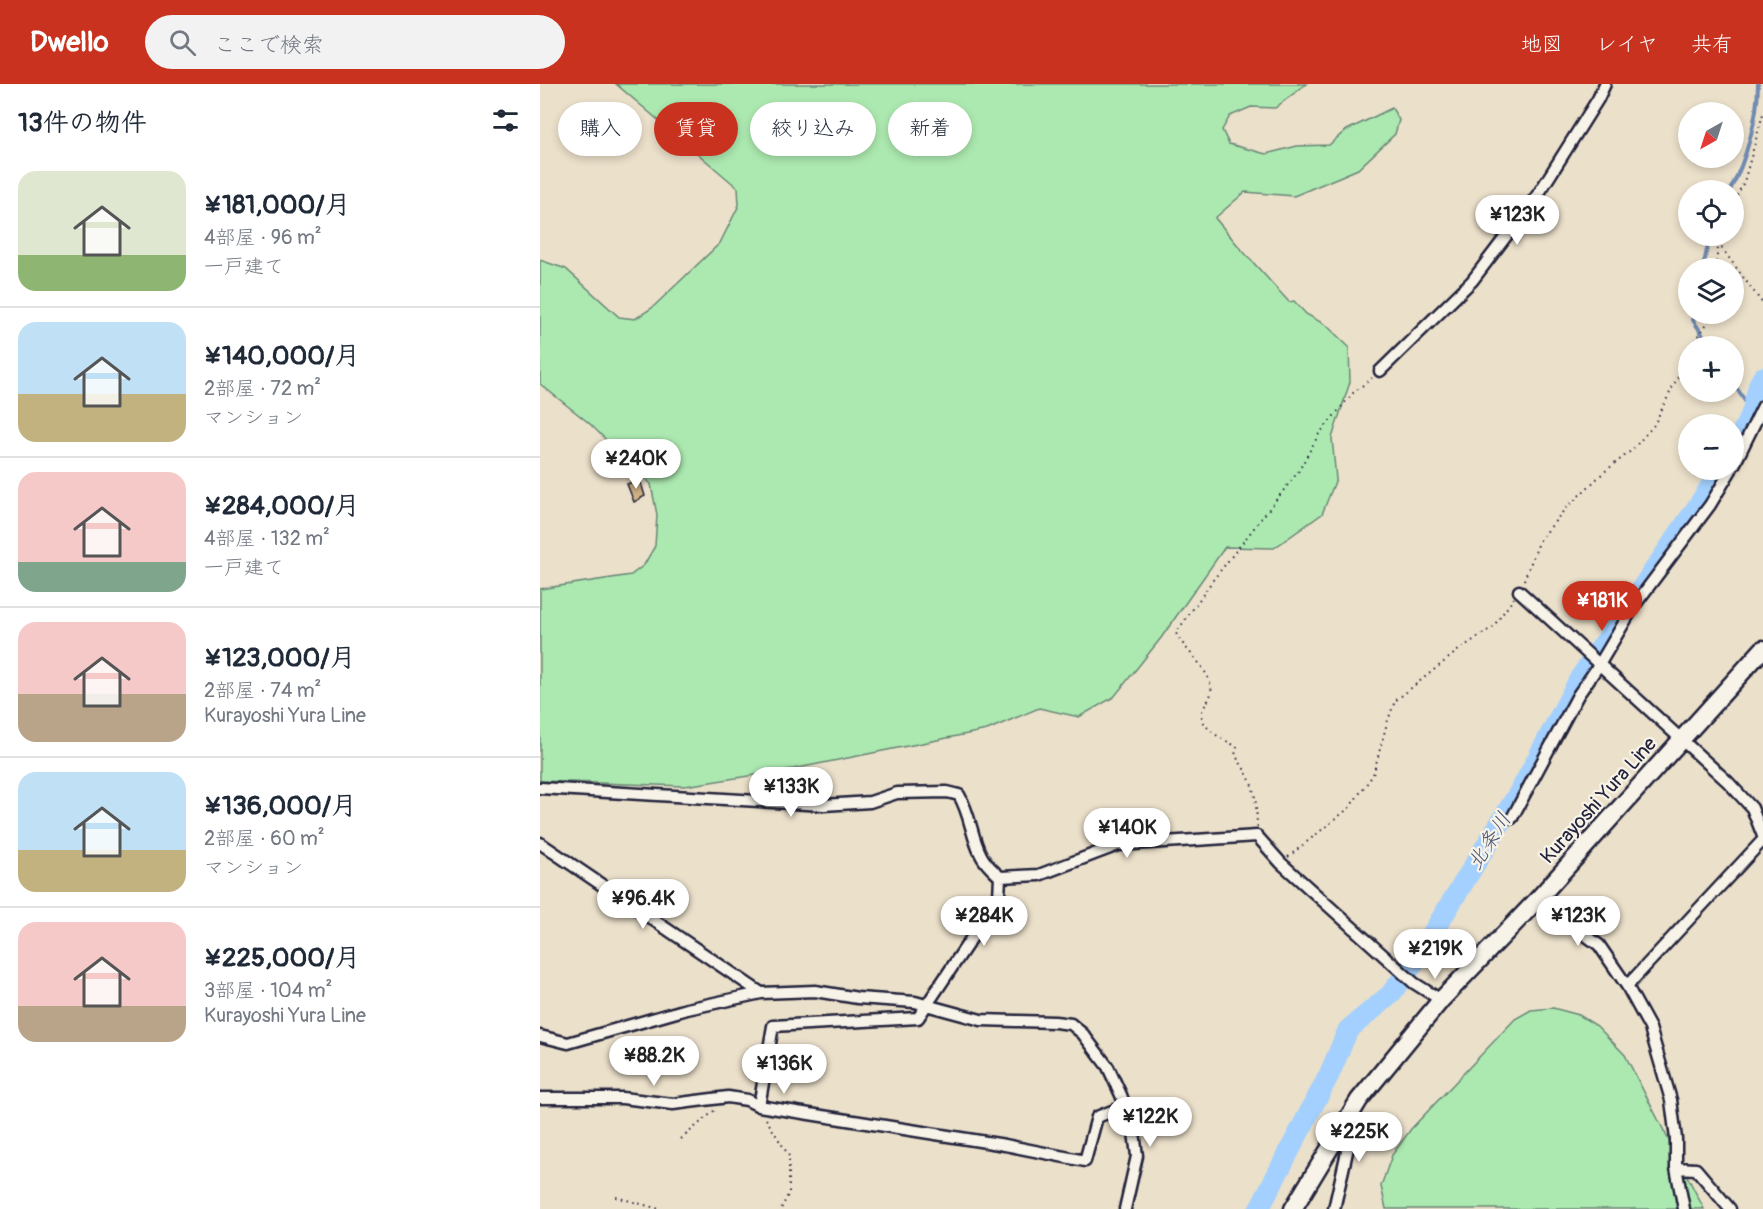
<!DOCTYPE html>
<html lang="ja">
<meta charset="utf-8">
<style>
:root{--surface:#fff;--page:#f2f2f3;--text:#1f2937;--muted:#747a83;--line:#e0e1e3;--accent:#c8321e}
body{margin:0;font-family:Pangolin,"Klee One",sans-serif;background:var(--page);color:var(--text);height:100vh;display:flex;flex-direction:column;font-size:22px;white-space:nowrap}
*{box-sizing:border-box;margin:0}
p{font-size:20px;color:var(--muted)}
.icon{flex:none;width:33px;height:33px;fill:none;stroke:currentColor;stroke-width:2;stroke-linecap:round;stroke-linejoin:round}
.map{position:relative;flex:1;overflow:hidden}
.drawer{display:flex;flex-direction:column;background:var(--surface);width:540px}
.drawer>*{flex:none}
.hud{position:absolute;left:18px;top:18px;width:570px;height:54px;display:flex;gap:12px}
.needle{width:39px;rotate:219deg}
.controls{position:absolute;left:1138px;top:18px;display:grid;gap:12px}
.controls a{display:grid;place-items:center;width:66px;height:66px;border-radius:50%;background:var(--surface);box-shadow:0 3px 9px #0003;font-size:30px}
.price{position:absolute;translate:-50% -51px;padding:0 14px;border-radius:21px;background:#fff;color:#222;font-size:20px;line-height:39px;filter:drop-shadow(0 2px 3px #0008)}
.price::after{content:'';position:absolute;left:50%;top:36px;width:18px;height:14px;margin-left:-9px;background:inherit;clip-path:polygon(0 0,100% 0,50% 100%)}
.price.current{background:var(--accent);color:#fff}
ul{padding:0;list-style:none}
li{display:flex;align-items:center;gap:18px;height:150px;padding:0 18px}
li+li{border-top:2px solid var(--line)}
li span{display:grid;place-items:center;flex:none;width:168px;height:120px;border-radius:18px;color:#555}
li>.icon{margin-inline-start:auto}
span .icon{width:72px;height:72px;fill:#fffc;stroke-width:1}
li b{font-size:26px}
h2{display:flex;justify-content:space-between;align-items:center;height:72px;padding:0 18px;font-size:26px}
.pill{padding:0 21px;border-radius:27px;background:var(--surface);box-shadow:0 3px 9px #0003;font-size:21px;line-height:54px}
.pill.current{background:var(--accent);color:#fff}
header{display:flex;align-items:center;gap:36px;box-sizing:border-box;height:84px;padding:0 30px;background:var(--accent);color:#fff}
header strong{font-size:28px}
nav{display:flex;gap:33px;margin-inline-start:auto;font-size:21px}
.search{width:420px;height:54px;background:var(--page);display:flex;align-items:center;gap:15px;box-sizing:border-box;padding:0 21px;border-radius:33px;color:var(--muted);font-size:22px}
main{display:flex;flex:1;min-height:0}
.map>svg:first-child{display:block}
</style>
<header>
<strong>Dwello</strong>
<div class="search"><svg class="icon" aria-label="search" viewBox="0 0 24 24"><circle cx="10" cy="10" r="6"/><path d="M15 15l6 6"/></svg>ここで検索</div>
<nav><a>地図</a><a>レイヤ</a><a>共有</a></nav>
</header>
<main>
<section class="drawer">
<h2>13件の物件<svg class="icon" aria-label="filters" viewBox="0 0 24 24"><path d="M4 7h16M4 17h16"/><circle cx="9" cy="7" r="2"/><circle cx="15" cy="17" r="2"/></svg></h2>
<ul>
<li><span style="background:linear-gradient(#dfe7d0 70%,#8fb573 0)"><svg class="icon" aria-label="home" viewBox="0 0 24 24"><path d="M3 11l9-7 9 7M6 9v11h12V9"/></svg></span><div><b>¥181,000/月</b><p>4部屋 · 96 m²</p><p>一戸建て</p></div></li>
<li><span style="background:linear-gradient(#bfe0f5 60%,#c2b280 0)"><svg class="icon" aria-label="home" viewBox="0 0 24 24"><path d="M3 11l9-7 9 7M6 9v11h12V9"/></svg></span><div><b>¥140,000/月</b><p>2部屋 · 72 m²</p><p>マンション</p></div></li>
<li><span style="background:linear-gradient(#f6c9c9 75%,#7fa58c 0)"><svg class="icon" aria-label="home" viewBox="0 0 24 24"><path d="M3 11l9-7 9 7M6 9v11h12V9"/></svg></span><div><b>¥284,000/月</b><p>4部屋 · 132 m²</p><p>一戸建て</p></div></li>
<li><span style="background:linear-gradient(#f6c9c9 60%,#b9a48a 0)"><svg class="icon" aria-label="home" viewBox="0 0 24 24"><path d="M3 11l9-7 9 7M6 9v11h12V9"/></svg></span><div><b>¥123,000/月</b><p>2部屋 · 74 m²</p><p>Kurayoshi Yura Line</p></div></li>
<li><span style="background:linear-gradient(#bfe0f5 65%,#c2b280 0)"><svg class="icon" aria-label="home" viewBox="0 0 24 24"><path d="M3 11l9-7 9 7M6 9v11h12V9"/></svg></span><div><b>¥136,000/月</b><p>2部屋 · 60 m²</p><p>マンション</p></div></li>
<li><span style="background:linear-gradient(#f6c9c9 70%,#b9a48a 0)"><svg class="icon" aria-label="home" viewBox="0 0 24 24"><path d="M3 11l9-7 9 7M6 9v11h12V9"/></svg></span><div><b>¥225,000/月</b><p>3部屋 · 104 m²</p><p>Kurayoshi Yura Line</p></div></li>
</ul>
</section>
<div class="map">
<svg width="1223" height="1125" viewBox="0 0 1223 1125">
<rect width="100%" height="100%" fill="#ebe0ca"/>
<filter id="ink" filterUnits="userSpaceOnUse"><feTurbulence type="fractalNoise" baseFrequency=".0167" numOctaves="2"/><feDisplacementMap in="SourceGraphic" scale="12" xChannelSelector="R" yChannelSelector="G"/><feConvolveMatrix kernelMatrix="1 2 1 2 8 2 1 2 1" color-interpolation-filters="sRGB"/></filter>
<g filter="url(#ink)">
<path fill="#ace9b0" stroke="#678676" stroke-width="1.5" d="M76 0H766L735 24 711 23 690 32 682 46 689 60 726 70 757 62 789 61 805 47 852 24 859 36 855 50 818 85 754 112 705 108 675 134 700 164 749 218 754 217 766 230 786 241 809 263 810 298 792 354 796 395 782 430 734 464 685 463 621 554 574 613 539 633 499 624 447 646 253 685 145 702 0 697V505L91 491 104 481 115 462 117 431 111 400 49 339 0 300V176L26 185 79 233 95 235 112 224 180 159 199 121 198 104Z
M1013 924 1039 931 1057 942 1085 971 1164 1125H846L841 1102 852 1071 871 1045 975 935 991 926Z"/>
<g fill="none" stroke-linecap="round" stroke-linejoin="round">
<path stroke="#6f8ab0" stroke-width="4" d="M1190 106C1206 77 1218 33 1218 0
M1163 184 1170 152
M1154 230 1153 236 1170 262
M1194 300 1212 328"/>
<path stroke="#a3d0fe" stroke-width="21" d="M1194 365 1212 328 1219 300 1223 293
M719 1125 789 991 808 946 850 911 874 879 983 702 1040 594 1158 422 1181 386"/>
</g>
<path fill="#d0b285" stroke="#22223b" stroke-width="1.5" d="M100 396 105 412 94 418 87 400Z"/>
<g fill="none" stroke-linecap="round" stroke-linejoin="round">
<g stroke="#22223b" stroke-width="15">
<path id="street" d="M840 287 932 197 999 109 1058 15 1065 0
M1194 381 1223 322
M979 507 1188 698 1212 724 1223 752
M0 704 284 721 330 718 357 709 407 708 419 711C431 732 431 752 441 771 445 780 453 786 460 793L499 791 578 761 717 752 741 779 874 899 901 916
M972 734 1038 611 1059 581 1094 522 1170 421 1191 386
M0 759 221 909
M460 793 459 813 378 934 233 942 219 1022 465 1061 545 1077 557 1033 585 1022
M997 816 1059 861 1087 902 1110 944 1131 1016 1136 1055V1084L1156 1085 1190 1125
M1087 902 1223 756
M0 952 28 959 147 925 221 909 275 907 318 914 375 918 441 936 515 938 531 940 543 950 568 983 581 1011 594 1048 597 1072 585 1125
M0 1014H82L133 1020 188 1013 207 1016 219 1022
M1136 1084 1144 1125
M794 1125 809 1059 811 1034"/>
</g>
<g stroke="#22223b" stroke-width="21">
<path id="primary" d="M753 1125 819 1016 901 916 997 816 1223 565"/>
</g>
<path stroke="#22223b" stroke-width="2" stroke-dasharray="1.5 4.5" stroke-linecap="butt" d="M1194 117 1204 98 1223 30
M1178 159 1223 220
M1175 184 1180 152
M1152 262 1168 238 1169 230
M984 496 1000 456 1025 425 1063 389 1092 366 1114 341 1149 270
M717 743C716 709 715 700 695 671L697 663C685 656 655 643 663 625 668 616 674 610 670 599 664 579 645 567 636 549L673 496 758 388 779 350 813 309 832 294
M748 773 809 724 833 691 847 639 855 617 920 565 953 543 974 514
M226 1035 249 1072V1109L241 1125
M141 1055 175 1026
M76 1113 119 1125"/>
<use href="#street" stroke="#f7f3e8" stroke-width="10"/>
<use href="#primary" stroke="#f7f3e8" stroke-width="16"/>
</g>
</g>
<g text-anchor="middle" stroke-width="4.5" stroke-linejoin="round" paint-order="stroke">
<g font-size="20" fill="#22223b" stroke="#f7f3e8">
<text transform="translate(1058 716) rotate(-48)" y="7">Kurayoshi Yura Line</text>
</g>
<g font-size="21" font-style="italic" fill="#495676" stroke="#f7f3e8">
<text transform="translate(949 757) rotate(-58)" y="7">北条川</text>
</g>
</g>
</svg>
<div class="controls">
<a><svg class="needle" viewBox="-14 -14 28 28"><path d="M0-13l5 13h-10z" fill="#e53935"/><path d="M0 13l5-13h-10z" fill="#747a83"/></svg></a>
<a><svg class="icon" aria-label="locate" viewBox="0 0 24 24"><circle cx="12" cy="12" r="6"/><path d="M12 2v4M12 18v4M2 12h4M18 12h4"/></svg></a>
<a><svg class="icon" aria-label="layers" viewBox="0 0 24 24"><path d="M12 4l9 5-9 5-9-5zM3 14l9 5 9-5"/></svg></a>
<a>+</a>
<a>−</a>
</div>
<b class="price" style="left:977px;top:162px">¥123K</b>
<b class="price" style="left:96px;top:406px">¥240K</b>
<b class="price current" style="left:1062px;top:548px">¥181K</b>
<b class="price" style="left:251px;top:734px">¥133K</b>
<b class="price" style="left:587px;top:775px">¥140K</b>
<b class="price" style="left:103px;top:846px">¥96.4K</b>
<b class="price" style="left:444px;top:863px">¥284K</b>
<b class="price" style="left:1038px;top:863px">¥123K</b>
<b class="price" style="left:895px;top:896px">¥219K</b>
<b class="price" style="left:114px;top:1003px">¥88.2K</b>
<b class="price" style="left:244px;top:1011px">¥136K</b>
<b class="price" style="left:610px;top:1064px">¥122K</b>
<b class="price" style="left:819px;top:1079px">¥225K</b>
<div class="hud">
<a class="pill">購入</a>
<a class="pill current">賃貸</a>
<a class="pill">絞り込み</a>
<a class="pill">新着</a>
</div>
</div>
</main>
